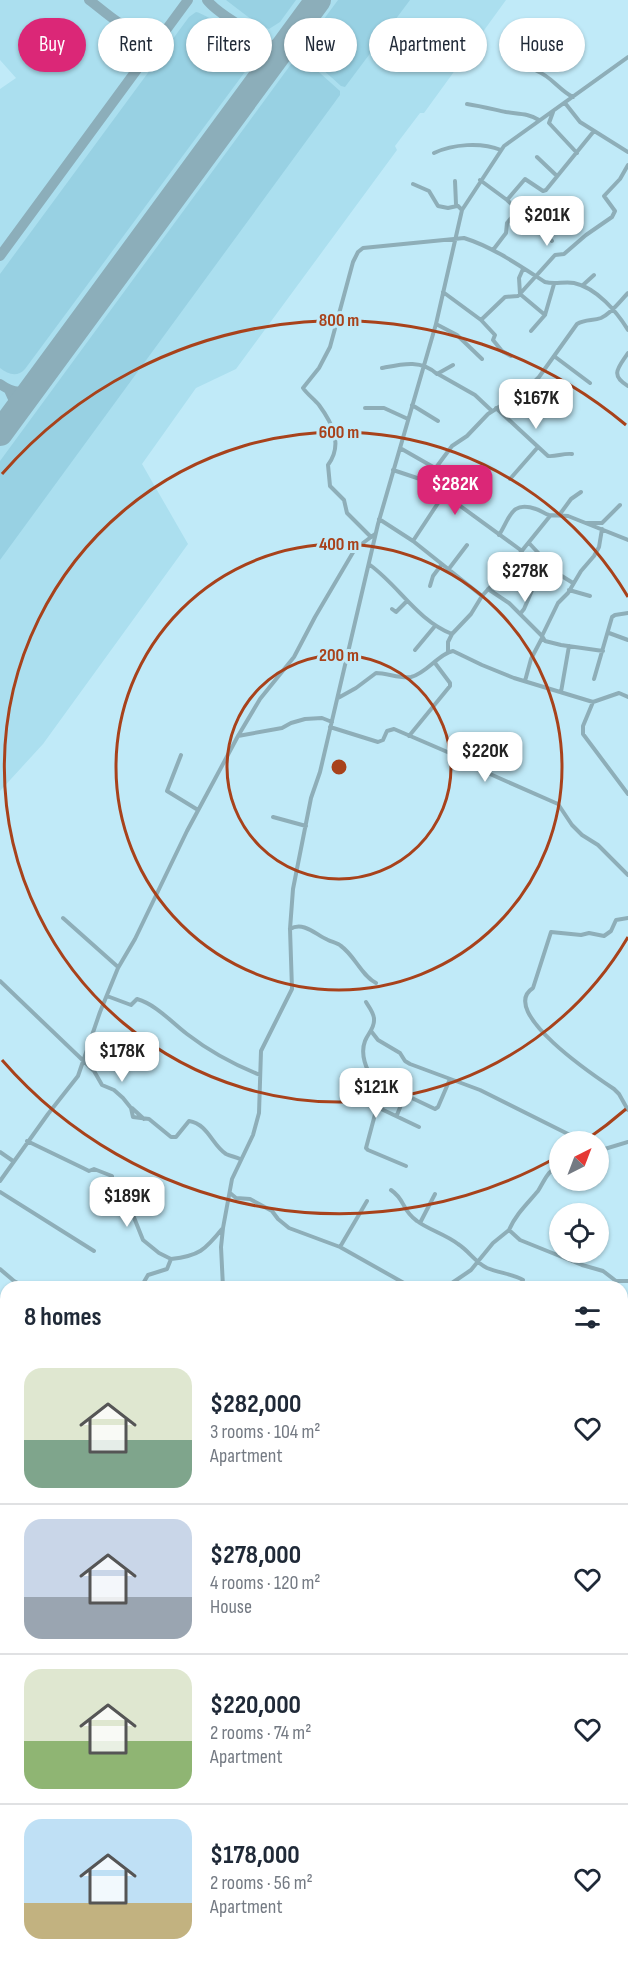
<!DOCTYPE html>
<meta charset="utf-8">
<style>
:root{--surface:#fff;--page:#f6f6f7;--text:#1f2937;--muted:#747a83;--line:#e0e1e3;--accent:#db2777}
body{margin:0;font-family:"Sofia Sans Condensed",sans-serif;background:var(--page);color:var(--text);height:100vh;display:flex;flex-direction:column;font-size:22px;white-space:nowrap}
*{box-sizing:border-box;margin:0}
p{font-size:20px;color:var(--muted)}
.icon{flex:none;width:33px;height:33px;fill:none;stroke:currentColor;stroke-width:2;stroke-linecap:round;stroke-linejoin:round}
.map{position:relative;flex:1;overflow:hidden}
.details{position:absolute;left:0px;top:1281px;width:628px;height:684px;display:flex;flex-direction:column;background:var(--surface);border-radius:18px 18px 0 0;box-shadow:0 2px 4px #0004}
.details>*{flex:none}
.banner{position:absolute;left:18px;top:18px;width:592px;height:54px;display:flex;gap:12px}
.needle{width:39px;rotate:42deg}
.controls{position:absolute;left:549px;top:1131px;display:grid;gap:12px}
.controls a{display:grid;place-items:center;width:60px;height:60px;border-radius:50%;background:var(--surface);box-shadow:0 2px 4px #0004;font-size:30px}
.price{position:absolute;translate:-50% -51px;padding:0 14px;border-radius:12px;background:#fff;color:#222;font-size:20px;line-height:39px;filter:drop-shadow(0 2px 3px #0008)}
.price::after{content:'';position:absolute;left:50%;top:36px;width:18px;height:14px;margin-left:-9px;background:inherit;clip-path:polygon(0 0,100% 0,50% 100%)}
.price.on{background:var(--accent);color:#fff}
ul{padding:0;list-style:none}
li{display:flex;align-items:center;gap:18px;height:150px;padding:0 24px}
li+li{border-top:2px solid var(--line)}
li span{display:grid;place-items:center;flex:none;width:168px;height:120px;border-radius:18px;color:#555}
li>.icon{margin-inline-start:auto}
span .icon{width:72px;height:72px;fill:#fffc;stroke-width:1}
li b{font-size:26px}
h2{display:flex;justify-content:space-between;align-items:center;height:72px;padding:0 24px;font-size:26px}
.pill{padding:0 21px;border-radius:27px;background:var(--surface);box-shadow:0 2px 4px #0004;font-size:21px;line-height:54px}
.pill.on{background:var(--accent);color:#fff}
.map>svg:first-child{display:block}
</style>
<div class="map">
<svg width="628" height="1965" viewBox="0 0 628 1965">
<rect width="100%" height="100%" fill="#c0eaf8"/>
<path fill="#abdfef" d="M0 0H506L424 113H420L395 146 397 150 236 369 196 388 142 464 188 544 43 744 0 791V89L16 78 0 60Z"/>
<path fill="#98d1e3" d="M226 0H296L280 22 269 29 256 23Z
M338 0H410L345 87 341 86 301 50Z
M196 12C206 14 242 38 248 46 252 52 251 58 250 65L25 369C17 378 8 374 0 368V274L189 17Z
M297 56 302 57 340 91V95L0 560V461Z"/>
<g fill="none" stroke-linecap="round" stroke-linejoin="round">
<path stroke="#8caeba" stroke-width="10" d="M89 0C110 15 138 46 164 29
M207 0C224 23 278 36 267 70
M263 43C275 47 282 45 291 36
M0 256 188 0
M0 384C14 394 25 395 38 382
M9 390 14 401 13 416"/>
<path stroke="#8caeba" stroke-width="26" d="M0 433 318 0"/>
<path stroke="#8eaeb8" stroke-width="4" d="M537 71C552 77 559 90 573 97
M565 103 580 122 628 152
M467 104C480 106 492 109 506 112 518 114 528 113 539 120
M553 112 549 123 577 153
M434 153C453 144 481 142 501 150
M537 157 557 176
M480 180 507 200 552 241
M455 181 456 204 462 210
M413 184 429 191 438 206 448 208 457 206
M507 200 525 179 543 191 546 190 594 131
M493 250 506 233 507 223 518 210
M523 269 519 278 520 294 545 315
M583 285 594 275
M443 292 481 320 505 297 518 296 555 255 564 254 586 235 612 217 615 211 604 196 620 179 628 165
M481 320 495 335 493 340 502 351 511 356
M436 324 457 335 482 359
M531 331 545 315 554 284
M554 356 590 383
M382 368C402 364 421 359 437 374L453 365
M438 374 475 395 492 411
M628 386C609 375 619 367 628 353
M513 394 528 410
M412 405 438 421
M365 408H384L408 419
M496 408 548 456C556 457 563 453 572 454
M400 448 435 468
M393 470 426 481 522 551
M510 479 538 447
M426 481 452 446 467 436 488 414 502 405 525 381 534 382 539 377 577 324C585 319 593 321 601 318 612 313 620 301 628 293
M560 514 571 499 581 492
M379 519 413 541 482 596
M586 523H602L620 505
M602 529 599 547 594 556 581 571 568 593 558 603 542 636 545 641 561 645 603 651
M499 535C510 518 511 500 536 509 540 510 545 514 549 515 555 516 561 515 568 516L628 540
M371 537 347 513 344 500 330 486 328 465C343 445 333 424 319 405 314 399 307 394 303 388L319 368 330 347 353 262 358 252 363 248 464 238C493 247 520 266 545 282 555 285 564 281 574 283 597 288 617 312 628 330
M413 541 444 494
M529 543 557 573 573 583
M370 565C399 586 417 620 452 634L471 614 482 596 512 563 550 516
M448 570 467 545
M430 586 433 576 442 564
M488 589 509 603 542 636
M569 590 590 596
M392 609 396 612 407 601
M520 614 524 609 533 588
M609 633 628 640
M415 650 435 626
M448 652V642L452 634
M594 679 612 617 615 615 628 613
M525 681 531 659 542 638
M561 692 569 646
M338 698 356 688 376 673C387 673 401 679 411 677 427 673 438 654 453 651L482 665 514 678 593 702 619 693 628 697
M593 702 583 726V734L628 794
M330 727 378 742 383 740 387 731 394 729 473 763 490 774 558 804 572 825 582 835 598 845 628 875
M238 736 282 728 291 723 305 719 322 718 332 722
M409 736 450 686V683L435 663
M181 755 167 791 198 810
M273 817 306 826
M63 918 118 967
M628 918 616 920 611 931 604 936 589 933 581 935 551 932 533 988C497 1011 596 1077 614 1089L619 1094 628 1110
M290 929C304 921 316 935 328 940 332 942 338 943 341 946 355 956 361 975 376 983
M0 981 94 1071 102 1085 114 1090 123 1098 131 1108 133 1117 149 1119 171 1137H176L189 1121C208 1124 212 1145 226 1154 230 1156 236 1157 240 1159
M107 996 131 1005 137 999C157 1005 171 1022 187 1034 209 1051 235 1065 260 1075
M366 1002C369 1007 374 1013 374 1019 375 1028 368 1033 365 1041 360 1054 366 1070 374 1080L435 1109 438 1107 450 1079
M371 1031 378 1040 400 1053 405 1061 410 1064 480 1090 576 1138 588 1142
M381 1083 377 1107 419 1127
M377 1107 366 1148 368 1150 406 1166
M132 1108 144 1119
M397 1115 405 1095
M27 1141 83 1168 89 1171 94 1169 112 1176V1183L122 1206 124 1210 133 1215 143 1240 159 1253 171 1259
M598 1151 628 1142
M0 1152 13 1161
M0 1181 48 1114 78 1076 100 1012 118 968 135 939 187 831 238 736 260 699 294 657 315 617 355 549 375 534
M391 1190C406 1200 401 1210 417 1221 429 1230 445 1234 458 1244 469 1251 475 1262 487 1268 499 1273 513 1274 523 1280
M0 1192 94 1251
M230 1193 236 1198 250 1199 272 1211 278 1219 289 1228 340 1247 411 1287
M420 1223 435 1194
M509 1230C516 1214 527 1204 538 1191 545 1180 547 1171 560 1165
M340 1247 367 1201
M0 1269 14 1281 25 1287
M141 1287 148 1275 167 1269 171 1259C199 1256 205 1250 222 1229
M223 1287 221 1247 223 1228 232 1179 253 1135 259 1113 261 1051 292 989 290 929 293 889 311 798 320 772 378 524 436 324 462 210 504 146 628 57
M446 1287 471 1270 493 1243 509 1230 520 1240 582 1265 603 1271 616 1281H628
M0 1371 6 1367
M622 1395 628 1398
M622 1450 628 1449
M0 1451 6 1450
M622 1524 628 1527
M0 1610 6 1609
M622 1610 628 1614
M0 1748 6 1753
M0 1755 6 1754
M0 1812 6 1815
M0 1861 6 1862
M0 1924 6 1913
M125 1959 130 1965
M300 1959 305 1965
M260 1965 262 1959
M328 1965 331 1959
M483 1965V1959
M563 1965 565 1959
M619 1965 626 1955"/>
</g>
<g fill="none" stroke="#a8421b" stroke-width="3">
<circle cx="339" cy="767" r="112"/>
<circle cx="339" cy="767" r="223"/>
<path d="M628 937A335 335 0 1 1 628 597"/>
<path d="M626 1109A447 447 0 0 1 586 1140M559 1156A447 447 0 0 1 2 1060M2 474A447 447 0 0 1 626 425"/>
</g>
<circle cx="339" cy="767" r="9" fill="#a8421b" stroke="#c0eaf8" stroke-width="3"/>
<g font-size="18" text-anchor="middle" font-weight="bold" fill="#a8421b" stroke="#c0eaf8" stroke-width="6" stroke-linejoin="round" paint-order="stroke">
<text x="339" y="326">800 m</text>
<text x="339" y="438">600 m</text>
<text x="339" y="550">400 m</text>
<text x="339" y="661">200 m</text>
</g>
</svg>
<div class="controls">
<a><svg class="needle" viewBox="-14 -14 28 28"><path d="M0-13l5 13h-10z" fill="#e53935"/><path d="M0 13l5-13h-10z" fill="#747a83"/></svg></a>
<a><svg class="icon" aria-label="locate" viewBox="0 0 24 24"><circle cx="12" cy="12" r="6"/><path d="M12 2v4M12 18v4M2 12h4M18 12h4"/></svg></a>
</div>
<b class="price" style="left:547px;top:247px">$201K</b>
<b class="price" style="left:536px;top:430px">$167K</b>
<b class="price on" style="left:455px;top:516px">$282K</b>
<b class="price" style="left:525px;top:603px">$278K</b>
<b class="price" style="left:485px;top:783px">$220K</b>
<b class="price" style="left:122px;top:1083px">$178K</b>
<b class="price" style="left:376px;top:1119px">$121K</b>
<b class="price" style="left:127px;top:1228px">$189K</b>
<div class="banner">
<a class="pill on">Buy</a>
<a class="pill">Rent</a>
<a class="pill">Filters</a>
<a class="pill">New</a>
<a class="pill">Apartment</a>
<a class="pill">House</a>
</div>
<section class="details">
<h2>8 homes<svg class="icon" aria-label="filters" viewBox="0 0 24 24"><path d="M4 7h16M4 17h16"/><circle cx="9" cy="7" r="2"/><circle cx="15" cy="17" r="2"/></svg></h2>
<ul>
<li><span style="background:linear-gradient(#dfe7d0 60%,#7fa58c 0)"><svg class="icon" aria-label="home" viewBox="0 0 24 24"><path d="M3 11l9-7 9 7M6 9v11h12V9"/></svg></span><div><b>$282,000</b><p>3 rooms · 104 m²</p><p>Apartment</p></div><svg class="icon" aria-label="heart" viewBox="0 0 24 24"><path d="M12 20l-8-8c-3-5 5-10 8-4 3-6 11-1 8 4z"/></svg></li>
<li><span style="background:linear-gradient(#c9d6e8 65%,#9aa5b1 0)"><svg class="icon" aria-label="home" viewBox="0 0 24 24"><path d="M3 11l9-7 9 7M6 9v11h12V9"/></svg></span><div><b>$278,000</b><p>4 rooms · 120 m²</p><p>House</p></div><svg class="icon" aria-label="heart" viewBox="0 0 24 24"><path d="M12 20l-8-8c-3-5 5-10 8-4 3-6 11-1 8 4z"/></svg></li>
<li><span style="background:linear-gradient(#dfe7d0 60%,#8fb573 0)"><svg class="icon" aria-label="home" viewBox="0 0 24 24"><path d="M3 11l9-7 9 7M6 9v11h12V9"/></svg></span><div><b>$220,000</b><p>2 rooms · 74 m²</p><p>Apartment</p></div><svg class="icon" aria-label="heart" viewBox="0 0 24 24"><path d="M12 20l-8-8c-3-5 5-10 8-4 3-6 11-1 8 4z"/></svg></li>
<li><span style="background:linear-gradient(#bfe0f5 70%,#c2b280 0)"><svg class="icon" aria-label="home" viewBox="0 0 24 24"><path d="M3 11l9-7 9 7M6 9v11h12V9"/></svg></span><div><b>$178,000</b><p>2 rooms · 56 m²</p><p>Apartment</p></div><svg class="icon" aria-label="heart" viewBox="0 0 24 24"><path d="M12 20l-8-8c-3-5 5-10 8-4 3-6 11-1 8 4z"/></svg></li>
</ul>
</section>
</div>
